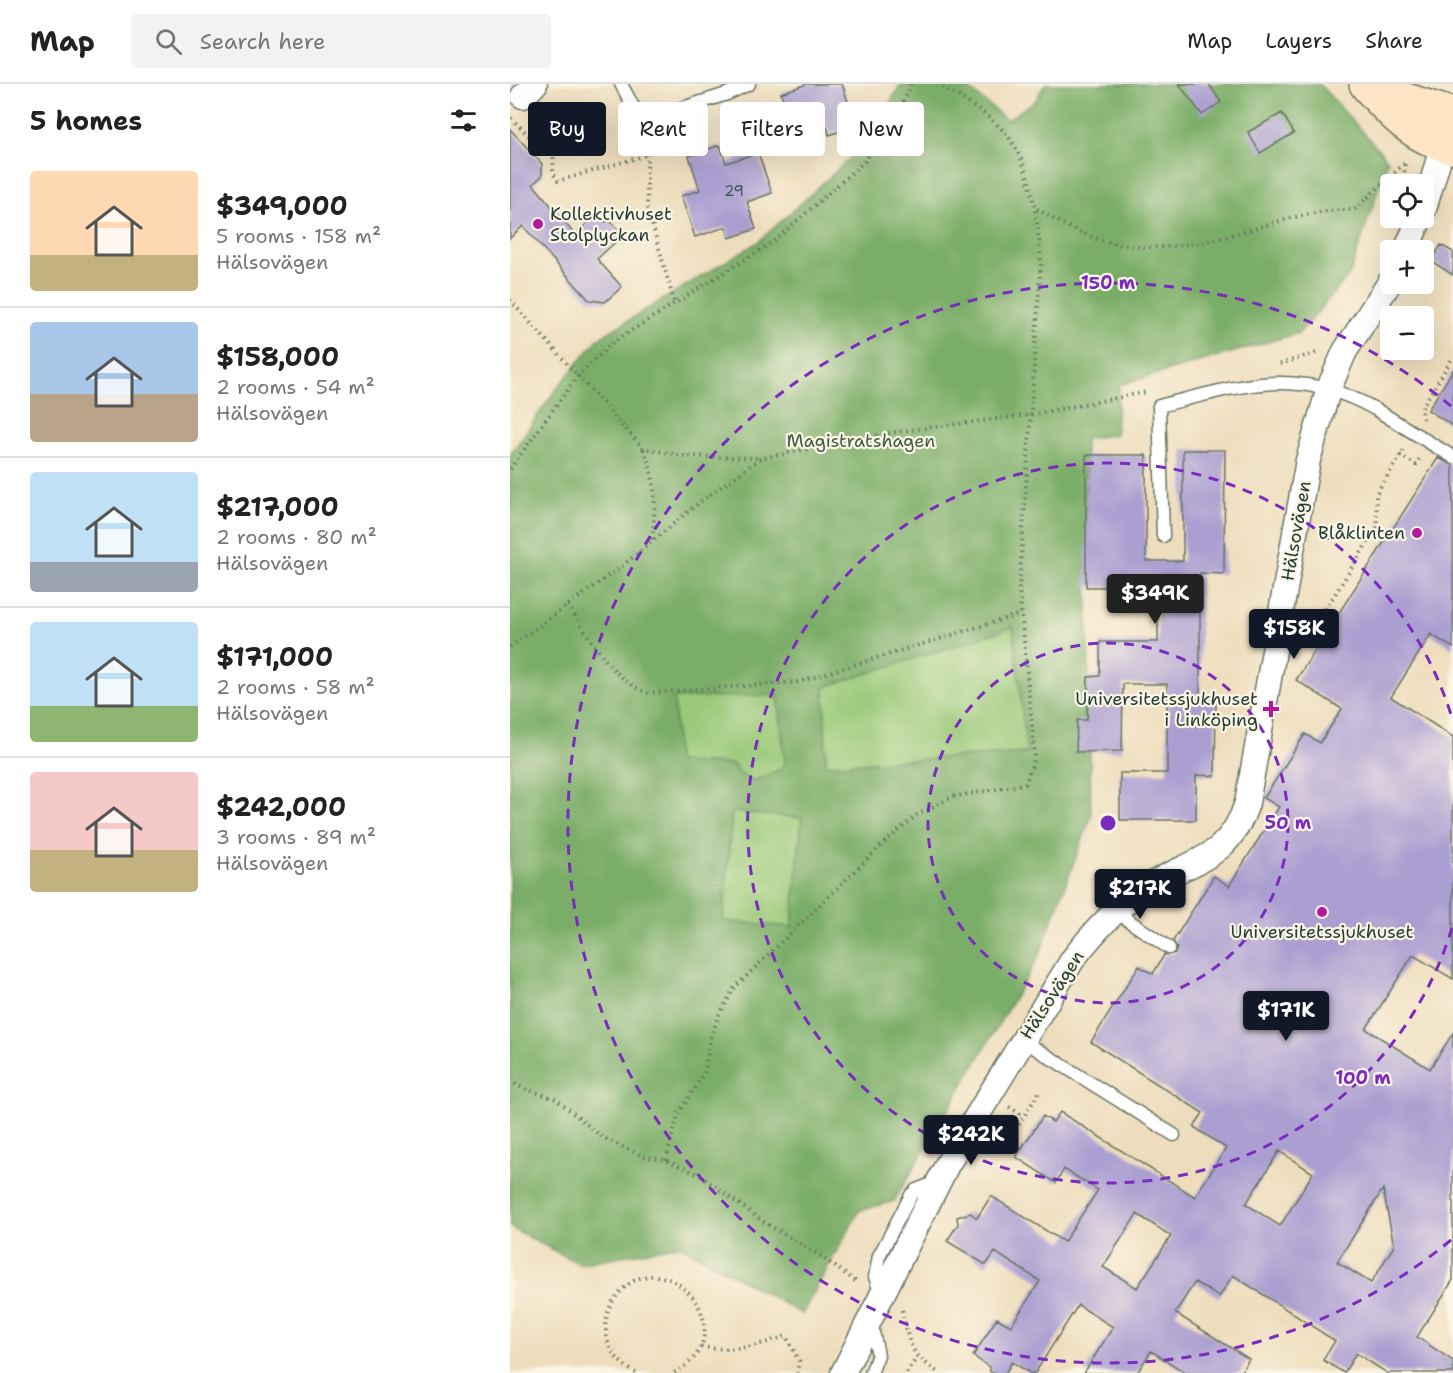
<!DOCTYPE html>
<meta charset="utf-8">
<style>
:root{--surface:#fff;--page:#f2f2f2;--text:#222;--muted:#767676;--line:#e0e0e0;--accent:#111827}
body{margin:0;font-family:"Shantell Sans",sans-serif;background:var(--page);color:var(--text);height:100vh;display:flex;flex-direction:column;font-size:22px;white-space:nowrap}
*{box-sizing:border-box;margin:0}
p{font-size:20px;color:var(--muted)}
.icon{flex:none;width:33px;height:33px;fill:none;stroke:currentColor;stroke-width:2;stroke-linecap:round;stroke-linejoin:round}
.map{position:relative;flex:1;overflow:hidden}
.panel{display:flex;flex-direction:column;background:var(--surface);width:510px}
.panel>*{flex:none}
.banner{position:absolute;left:18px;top:18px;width:570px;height:54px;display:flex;gap:12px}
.controls{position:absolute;left:870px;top:90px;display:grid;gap:12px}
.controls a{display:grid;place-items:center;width:54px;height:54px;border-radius:6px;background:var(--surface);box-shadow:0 6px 24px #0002;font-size:30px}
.price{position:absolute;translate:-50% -51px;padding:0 14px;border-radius:6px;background:var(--accent);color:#fff;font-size:20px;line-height:39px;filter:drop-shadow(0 2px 3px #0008)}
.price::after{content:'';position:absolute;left:50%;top:36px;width:18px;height:14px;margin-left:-9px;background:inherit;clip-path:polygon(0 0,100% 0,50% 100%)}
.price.on{background:#222;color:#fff}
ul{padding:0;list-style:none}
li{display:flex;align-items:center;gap:18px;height:150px;padding:0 30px}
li+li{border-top:2px solid var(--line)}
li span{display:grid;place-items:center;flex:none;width:168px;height:120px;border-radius:6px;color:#555}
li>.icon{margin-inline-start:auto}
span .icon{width:72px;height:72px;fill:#fffc;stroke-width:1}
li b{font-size:26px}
h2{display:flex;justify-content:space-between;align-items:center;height:72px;padding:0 30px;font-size:26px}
.pill{padding:0 21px;border-radius:6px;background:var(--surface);box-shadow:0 6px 24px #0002;font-size:21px;line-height:54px}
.pill.on{background:var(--accent);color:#fff}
header{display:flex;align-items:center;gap:36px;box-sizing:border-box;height:84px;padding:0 30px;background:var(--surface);border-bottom:2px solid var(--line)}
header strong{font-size:28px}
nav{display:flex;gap:33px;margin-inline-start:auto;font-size:21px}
.search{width:420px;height:54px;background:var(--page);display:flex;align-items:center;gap:15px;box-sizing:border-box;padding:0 21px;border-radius:6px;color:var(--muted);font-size:22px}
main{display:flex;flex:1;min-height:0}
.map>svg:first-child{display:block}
</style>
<header>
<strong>Map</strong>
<div class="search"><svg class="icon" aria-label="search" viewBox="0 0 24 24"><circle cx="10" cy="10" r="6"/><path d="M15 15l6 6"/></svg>Search here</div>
<nav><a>Map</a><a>Layers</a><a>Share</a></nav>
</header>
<main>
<section class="panel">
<h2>5 homes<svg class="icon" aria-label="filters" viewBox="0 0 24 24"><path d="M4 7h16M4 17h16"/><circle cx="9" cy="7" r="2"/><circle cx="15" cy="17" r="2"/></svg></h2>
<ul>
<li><span style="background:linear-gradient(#ffd9b3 70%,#c2b280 0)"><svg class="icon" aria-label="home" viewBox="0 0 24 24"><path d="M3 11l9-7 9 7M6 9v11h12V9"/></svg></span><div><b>$349,000</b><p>5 rooms · 158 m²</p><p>Hälsovägen</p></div></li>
<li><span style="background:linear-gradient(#a9c7e8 60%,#b9a48a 0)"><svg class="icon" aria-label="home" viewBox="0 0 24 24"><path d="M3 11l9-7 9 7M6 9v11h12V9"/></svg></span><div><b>$158,000</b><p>2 rooms · 54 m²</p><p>Hälsovägen</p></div></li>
<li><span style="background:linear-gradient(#bfe0f5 75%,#9aa5b1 0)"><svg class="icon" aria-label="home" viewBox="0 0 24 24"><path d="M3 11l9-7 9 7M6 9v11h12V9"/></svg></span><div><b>$217,000</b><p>2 rooms · 80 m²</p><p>Hälsovägen</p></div></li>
<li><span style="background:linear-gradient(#bfe0f5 70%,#8fb573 0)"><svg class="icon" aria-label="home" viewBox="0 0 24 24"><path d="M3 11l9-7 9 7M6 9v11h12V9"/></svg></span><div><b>$171,000</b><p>2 rooms · 58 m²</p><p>Hälsovägen</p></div></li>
<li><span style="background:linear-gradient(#f6c9c9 65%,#c2b280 0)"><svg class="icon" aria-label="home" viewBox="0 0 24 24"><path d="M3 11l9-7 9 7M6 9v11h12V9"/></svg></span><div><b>$242,000</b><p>3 rooms · 89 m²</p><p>Hälsovägen</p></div></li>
</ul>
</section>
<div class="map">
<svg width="943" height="1289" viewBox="0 0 943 1289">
<rect width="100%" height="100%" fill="#fcf5e5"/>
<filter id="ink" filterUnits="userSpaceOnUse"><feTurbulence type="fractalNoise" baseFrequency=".0167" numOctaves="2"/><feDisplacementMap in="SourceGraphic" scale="12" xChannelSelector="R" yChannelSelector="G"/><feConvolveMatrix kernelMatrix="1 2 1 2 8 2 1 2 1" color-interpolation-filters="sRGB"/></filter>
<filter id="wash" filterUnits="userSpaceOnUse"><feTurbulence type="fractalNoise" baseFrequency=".008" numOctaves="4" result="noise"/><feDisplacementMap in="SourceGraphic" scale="24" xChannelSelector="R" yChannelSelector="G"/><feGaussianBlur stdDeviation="1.35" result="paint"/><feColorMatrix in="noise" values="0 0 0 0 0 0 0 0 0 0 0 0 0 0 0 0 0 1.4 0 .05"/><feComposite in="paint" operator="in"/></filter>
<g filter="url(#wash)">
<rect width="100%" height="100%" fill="#eeddbc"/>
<path fill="#99c978" stroke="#5c8356" stroke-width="1.5" d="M503 542 518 669 316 681 314 603Z
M268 610 275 678 271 685 244 697 232 692 222 680 167 678 164 614Z
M222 728 292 733 282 843 213 838Z"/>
<path fill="#7aad68" stroke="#4c754e" stroke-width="1.5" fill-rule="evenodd" d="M391 0H453L497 36 526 16 535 0H809L878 76 840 190 789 249 609 301 606 350 575 355 581 733 528 874 384 1117 349 1127 292 1230 170 1161 69 1180 0 1143V371L45 307 89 254 248 158 355 61ZM503 543 517 669 316 681 314 603ZM268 611 275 678 271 685 244 697 232 692 222 680 167 678 164 614ZM222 728 292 734 282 843 213 837Z"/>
<g id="blocks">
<path fill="#ab9fd1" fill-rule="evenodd" d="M297 0H332L346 42 319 51 316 40 285 50 271 9Z
M669 0H699L711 18 692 31Z
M772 29 784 49 750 69 738 48Z
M0 45 32 80V92L23 100 65 151 87 130 95 138 99 136 113 151 87 175 112 203 95 218 79 216 13 142 0 154Z
M210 61 216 79 248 69 262 109 237 118 246 145 219 154 216 143 185 153 171 112 190 106 179 72Z
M931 161 943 168V191L921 177Z
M943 286V342L918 326Z
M673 366H715L714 490 690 489V613H706L705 692 686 691V736H610V689H657V600H613L612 667 566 668 567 636H577L578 593 590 592V558H648V503H576V371H636V477H673Z
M928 374 943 381V564L921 550 881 613 943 653V895L903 871 856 945 920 985 943 949V1196L907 1253 943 1277V1289H877L846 1269 834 1289 813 1276 825 1257 723 1191 709 1213 685 1198 665 1229 739 1275 730 1289H676L641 1267 627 1289H574L603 1243 568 1221 525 1289H520L502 1278 495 1289H481L479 1283 463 1272 487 1234 501 1242 530 1197 485 1168 476 1181 437 1157 448 1140 447 1133 460 1129 467 1134 481 1112 554 1158 588 1106 554 1085 546 1099 506 1073 533 1032 543 1038 550 1028 685 1113 716 1064 684 1043 693 1029 581 958 629 882 643 890 654 871 665 869 667 864 663 857 704 792 719 802 769 723 754 714 795 650 810 659 832 625 786 596ZM769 1067 803 1089 770 1142 736 1120ZM873 1105 884 1162 861 1199 827 1178ZM627 1130 661 1152 627 1204 593 1183Z"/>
</g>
</g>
<g filter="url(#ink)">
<use href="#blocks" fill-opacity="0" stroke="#677564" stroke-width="1.5"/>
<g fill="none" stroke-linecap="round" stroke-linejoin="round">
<g stroke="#677564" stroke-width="15">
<path id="service" d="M111 0 131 37 217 10 239 0
M653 452 649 322C731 302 786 281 865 325
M606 828 659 864
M512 956 664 1051
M371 1210 365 1193 369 1172 401 1111 406 1106 427 1098
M361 1289 368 1271 361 1238"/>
</g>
<g stroke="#677564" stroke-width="27">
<path id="minor" d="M13 12 25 0
M914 125 937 47
M896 166 910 134
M333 1289 437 1081 563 875C582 850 605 825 631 807 677 775 717 781 737 719L798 376 819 304 835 267 880 198"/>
</g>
<g stroke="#677564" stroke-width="36">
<path id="secondary" d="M856 0C880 28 905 55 943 63
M859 4 943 31"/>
</g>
<path stroke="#677564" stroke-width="4" stroke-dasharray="1.5 4.5" stroke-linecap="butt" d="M32 27 44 37V60
M1 34 24 57 44 60 43 89 48 97 137 71
M134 52 137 71V122L165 221
M894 100 895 79
M527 125C602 172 649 171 733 148 770 137 805 125 844 126L895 79
M0 216 133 364 173 372 250 374
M770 280 809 268
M913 335 911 325 943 273
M134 365C147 399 146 421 142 456
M890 371 906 381 910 373
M0 385 67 293 103 258 263 158 354 78 385 38 401 0
M58 521C80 553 100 595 138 609L288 598 511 530
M788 561 792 562 867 444 866 410 895 364
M0 563 112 482 190 418 251 374 385 348 519 331 637 308
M0 996 8 1002 46 1015 92 1053 132 1072 156 1076 189 1091 254 1138 312 1173 348 1199
M499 1023 514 1032
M496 1061 530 1007
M156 1076 168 1031 195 987 200 955 209 931 225 903 372 761 407 731 442 713 515 700 525 673 509 505 531 178C528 141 522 80 496 50 479 30 451 15 429 0
M392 1226C400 1262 398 1267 429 1289
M191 1263C222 1268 248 1262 276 1252L289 1277 287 1289
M126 1289C108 1279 95 1264 96 1242 96 1226 102 1216 113 1205 160 1158 238 1250 164 1289
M397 1289 407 1273"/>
<use href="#service" stroke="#fff" stroke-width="12"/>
<use href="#minor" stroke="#fff" stroke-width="24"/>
<use href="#secondary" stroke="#fee5c5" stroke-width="33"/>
<g stroke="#677564" stroke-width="15" stroke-linecap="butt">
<path id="service-bridge" d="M865 325 943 373"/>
</g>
<use href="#service-bridge" stroke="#fff" stroke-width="12"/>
</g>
</g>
<g fill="none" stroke="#7b2cbf" stroke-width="3" stroke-dasharray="10 8">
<circle cx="598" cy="739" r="180"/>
<path d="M942 844A360 360 0 1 1 942 634"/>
<path d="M941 1156A540 540 0 1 1 941 322"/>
</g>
<g fill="#b5179e" stroke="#fcf5e5" stroke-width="2">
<circle cx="28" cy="140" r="6"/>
<circle cx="907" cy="449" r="6"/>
<path d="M758 616h6v6h6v6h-6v6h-6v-6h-6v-6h6z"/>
<circle cx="812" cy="828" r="6"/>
</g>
<g text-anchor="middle" stroke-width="4.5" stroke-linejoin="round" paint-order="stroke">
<g font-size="15" fill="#42565b">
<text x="224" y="112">29</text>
</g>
<g font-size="18" fill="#1f3d34" stroke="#fcf5e5" text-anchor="end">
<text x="40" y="136" text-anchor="start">Kollektivhuset<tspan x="40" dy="21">Stolplyckan</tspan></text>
<text x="895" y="455">Blåklinten</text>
<text x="748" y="621">Universitetssjukhuset<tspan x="748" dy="21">i Linköping</tspan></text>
<text x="812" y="854" text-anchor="middle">Universitetssjukhuset</text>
</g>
<g font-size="18" fill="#3e6045" stroke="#fcf5e5">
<text x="351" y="363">Magistratshagen</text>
</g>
<g font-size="18" fill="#1f3d34" stroke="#fcf5e5">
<text transform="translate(786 447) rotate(-80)" y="6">Hälsovägen</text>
<text transform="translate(542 911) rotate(-57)" y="6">Hälsovägen</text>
</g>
</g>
<circle cx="598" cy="739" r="9" fill="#7b2cbf" stroke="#fcf5e5" stroke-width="3"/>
<g font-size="18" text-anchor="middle" font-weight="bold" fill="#7b2cbf" stroke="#fcf5e5" stroke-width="4.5" stroke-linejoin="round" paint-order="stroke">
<text x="598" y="205">150 m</text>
<text x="778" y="745">50 m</text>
<text x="853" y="1000">100 m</text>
</g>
</svg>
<div class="controls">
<a><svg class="icon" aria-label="locate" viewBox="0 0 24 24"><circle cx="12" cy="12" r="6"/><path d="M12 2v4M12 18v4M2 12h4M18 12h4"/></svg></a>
<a>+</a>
<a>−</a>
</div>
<b class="price on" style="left:645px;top:541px">$349K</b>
<b class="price" style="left:784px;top:576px">$158K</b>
<b class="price" style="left:630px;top:836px">$217K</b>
<b class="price" style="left:776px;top:958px">$171K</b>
<b class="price" style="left:461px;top:1082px">$242K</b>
<div class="banner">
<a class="pill on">Buy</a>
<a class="pill">Rent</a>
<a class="pill">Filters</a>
<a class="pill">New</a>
</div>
</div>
</main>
